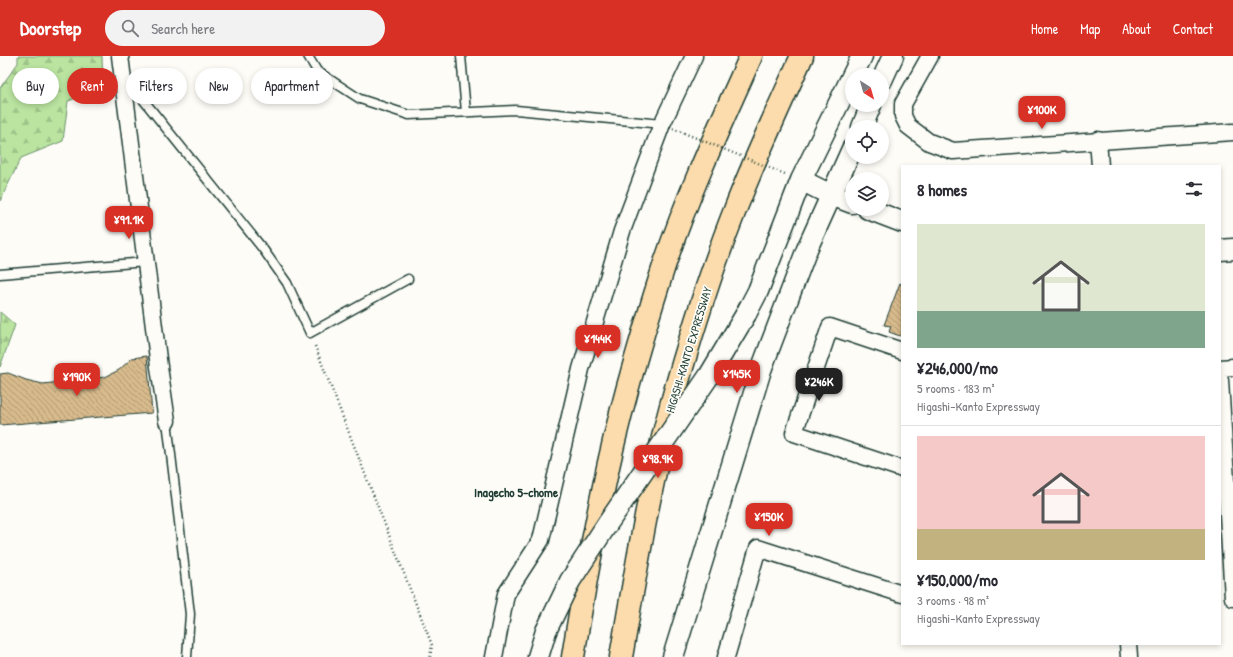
<!DOCTYPE html>
<meta charset="utf-8">
<style>
:root{--surface:#fff;--page:#f2f2f3;--text:#2b2b33;--muted:#7c7c81;--line:#e1e1e2;--accent:#d93025}
body{margin:0;font-family:"Patrick Hand",sans-serif;background:var(--page);color:var(--text);height:100vh;display:flex;flex-direction:column;font-size:15px;white-space:nowrap}
*{box-sizing:border-box;margin:0}
p{font-size:13px;color:var(--muted)}
.icon{flex:none;width:22px;height:22px;fill:none;stroke:currentColor;stroke-width:2;stroke-linecap:round;stroke-linejoin:round}
.map{position:relative;flex:1;overflow:hidden}
.drawer{position:absolute;left:901px;top:109px;width:320px;height:480px;display:flex;flex-direction:column;background:var(--surface);border-radius:0px;box-shadow:0 2px 6px #0003}
.drawer>*{flex:none}
.hud{position:absolute;left:12px;top:12px;width:380px;height:36px;display:flex;gap:8px}
.needle{width:26px;rotate:143deg}
.buttons{position:absolute;left:845px;top:12px;display:grid;gap:8px}
.buttons a{display:grid;place-items:center;width:44px;height:44px;border-radius:50%;background:var(--surface);box-shadow:0 2px 6px #0003;font-size:20px}
.price{position:absolute;translate:-50% -34px;padding:0 9px;border-radius:8px;background:var(--accent);color:#fff;font-size:13px;line-height:26px;filter:drop-shadow(0 1px 2px #0008)}
.price::after{content:'';position:absolute;left:50%;top:24px;width:12px;height:9px;margin-left:-6px;background:inherit;clip-path:polygon(0 0,100% 0,50% 100%)}
.price.active{background:#222;color:#fff}
ul{padding:0;list-style:none}
li{display:grid;align-content:center;gap:8px;height:212px;padding:0 16px}
li+li{border-top:1px solid var(--line)}
li span{display:grid;place-items:center;height:124px;border-radius:0px;color:#555}
li>.icon{margin-inline-start:auto}
span .icon{width:72px;height:72px;fill:#fffc;stroke-width:1}
li b{font-size:17px}
h2{display:flex;justify-content:space-between;align-items:center;height:48px;padding:0 16px;font-size:17px}
.pill{padding:0 14px;border-radius:18px;background:var(--surface);box-shadow:0 2px 6px #0003;font-size:14px;line-height:36px}
.pill.active{background:var(--accent);color:#fff}
header{display:flex;align-items:center;gap:24px;box-sizing:border-box;height:56px;padding:0 20px;background:var(--accent);color:#fff}
header strong{font-size:19px}
nav{display:flex;gap:22px;margin-inline-start:auto;font-size:14px}
.search{width:280px;height:36px;background:var(--page);display:flex;align-items:center;gap:10px;box-sizing:border-box;padding:0 14px;border-radius:22px;color:var(--muted);font-size:15px}
.map>svg:first-child{display:block}
</style>
<header>
<strong>Doorstep</strong>
<div class="search"><svg class="icon" aria-label="search" viewBox="0 0 24 24"><circle cx="10" cy="10" r="6"/><path d="M15 15l6 6"/></svg>Search here</div>
<nav><a>Home</a><a>Map</a><a>About</a><a>Contact</a></nav>
</header>
<div class="map">
<svg width="1233" height="601" viewBox="0 0 1233 601">
<defs>
<pattern id="forest-firs" width="22" height="20" patternUnits="userSpaceOnUse"><rect width="22" height="20" fill="#bae4a0"/><path d="M5 1l3.5 6h-7zM16 11l3.5 6h-7z" fill="#9fc48a"/></pattern>
<pattern id="building-back-hatch" width="6" height="6" patternUnits="userSpaceOnUse"><rect width="6" height="6" fill="#d8bb8c"/><path d="M-1 5l2 2M0 0l6 6M5-1l2 2" fill="none" stroke="#af9973"/></pattern>
</defs>
<rect width="100%" height="100%" fill="#fdfcf7"/>
<filter id="ink" filterUnits="userSpaceOnUse"><feTurbulence type="fractalNoise" baseFrequency=".025" numOctaves="2"/><feDisplacementMap in="SourceGraphic" scale="8" xChannelSelector="R" yChannelSelector="G"/><feConvolveMatrix kernelMatrix="1 2 1 2 8 2 1 2 1" color-interpolation-filters="sRGB"/></filter>
<g filter="url(#ink)">
<path fill="url(#forest-firs)" stroke="#6c906a" d="M18 0H102L103 33 68 45 63 85 21 102 0 145V32L18 7Z
M0 256 15 269 0 311Z"/>
<path fill="url(#building-back-hatch)" stroke="#1f3d34" d="M900 227 902 228V277L900 280 889 276 891 270 884 269Z
M147 300 152 357 0 369V318L8 317 26 324 43 328 105 321 119 314 132 302Z"/>
<g fill="none" stroke-linecap="round" stroke-linejoin="round">
<g stroke="#1f3d34" stroke-width="11">
<path id="service" d="M308 0 317 15 360 43 409 59 516 54 662 68
M461 0 466 56
M125 21 263 193 287 227 310 277 408 223
M0 218 146 206
M167 365 190 558 187 601"/>
</g>
<g stroke="#1f3d34" stroke-width="19">
<path id="minor" d="M120 0 159 311 167 365
M930 0 903 48V60L908 70 929 86 953 95 1233 76
M1098 84 1100 110
M902 295 830 271 794 377 902 413
M1220 312 1233 311
M1220 324 1233 542
M1128 588 1129 601
M494 601 506 538 541 484 581 313 622 175 662 68 694 0
M726 601 758 492 902 538"/>
</g>
<g stroke="#1f3d34" stroke-width="23">
<path id="tertiary" d="M882 24 893 0
M862 71 871 49
M801 124 831 139 852 147
M868 153 902 166
M1220 194 1233 193
M746 258 758 235 801 124 862 0
M538 601 546 575
M673 601 761 314 807 193 852 93"/>
</g>
<g stroke="#1f3d34" stroke-width="25">
<path id="motorway" d="M573 601C582 544 592 487 604 430 619 356 641 282 664 210 688 138 720 69 751 0
M621 601C636 516 649 430 672 346 690 282 710 217 735 154 755 102 779 51 802 0"/>
</g>
<path stroke="#1f3d34" stroke-width="2.5" stroke-dasharray="1 3" stroke-linecap="butt" d="M315 290 432 589 430 601"/>
<use href="#service" stroke="#fdfcf7" stroke-width="8"/>
<use href="#minor" stroke="#fdfcf7" stroke-width="16"/>
<use href="#tertiary" stroke="#fdfcf7" stroke-width="20"/>
<use href="#motorway" stroke="#fcdcac" stroke-width="22"/>
<g stroke="#1f3d34" stroke-width="23" stroke-linecap="butt">
<path id="tertiary-bridge" d="M546 575 570 525 608 467 709 320 746 258"/>
</g>
<path stroke="#1f3d34" stroke-width="2.5" stroke-dasharray="1 3" stroke-linecap="butt" d="M669 71 785 118"/>
<use href="#tertiary-bridge" stroke="#fdfcf7" stroke-width="20"/>
</g>
</g>
<g text-anchor="middle" stroke-width="3.5" stroke-linejoin="round" paint-order="stroke">
<g font-size="12" fill="#1f3d34" stroke="#fdfcf7">
<text transform="translate(689 294) rotate(-73)" y="4">HIGASHI-KANTO EXPRESSWAY</text>
</g>
<g font-size="13" font-weight="bold" fill="#1f3d34" stroke="#fdfcf7">
<text x="516" y="441">Inagecho 5-chome</text>
</g>
</g>
</svg>
<div class="buttons">
<a><svg class="needle" viewBox="-14 -14 28 28"><path d="M0-13l5 13h-10z" fill="#e53935"/><path d="M0 13l5-13h-10z" fill="#7c7c81"/></svg></a>
<a><svg class="icon" aria-label="locate" viewBox="0 0 24 24"><circle cx="12" cy="12" r="6"/><path d="M12 2v4M12 18v4M2 12h4M18 12h4"/></svg></a>
<a><svg class="icon" aria-label="layers" viewBox="0 0 24 24"><path d="M12 4l9 5-9 5-9-5zM3 14l9 5 9-5"/></svg></a>
</div>
<b class="price" style="left:1042px;top:74px">¥100K</b>
<b class="price" style="left:129px;top:184px">¥91.1K</b>
<b class="price" style="left:598px;top:303px">¥144K</b>
<b class="price" style="left:737px;top:338px">¥145K</b>
<b class="price" style="left:77px;top:341px">¥190K</b>
<b class="price active" style="left:819px;top:346px">¥246K</b>
<b class="price" style="left:658px;top:423px">¥98.9K</b>
<b class="price" style="left:769px;top:481px">¥150K</b>
<div class="hud">
<a class="pill">Buy</a>
<a class="pill active">Rent</a>
<a class="pill">Filters</a>
<a class="pill">New</a>
<a class="pill">Apartment</a>
</div>
<section class="drawer">
<h2>8 homes<svg class="icon" aria-label="filters" viewBox="0 0 24 24"><path d="M4 7h16M4 17h16"/><circle cx="9" cy="7" r="2"/><circle cx="15" cy="17" r="2"/></svg></h2>
<ul>
<li><span style="background:linear-gradient(#dfe7d0 70%,#7fa58c 0)"><svg class="icon" aria-label="home" viewBox="0 0 24 24"><path d="M3 11l9-7 9 7M6 9v11h12V9"/></svg></span><div><b>¥246,000/mo</b><p>5 rooms · 183 m²</p><p>Higashi-Kanto Expressway</p></div></li>
<li><span style="background:linear-gradient(#f6c9c9 75%,#c2b280 0)"><svg class="icon" aria-label="home" viewBox="0 0 24 24"><path d="M3 11l9-7 9 7M6 9v11h12V9"/></svg></span><div><b>¥150,000/mo</b><p>3 rooms · 98 m²</p><p>Higashi-Kanto Expressway</p></div></li>
</ul>
</section>
</div>
